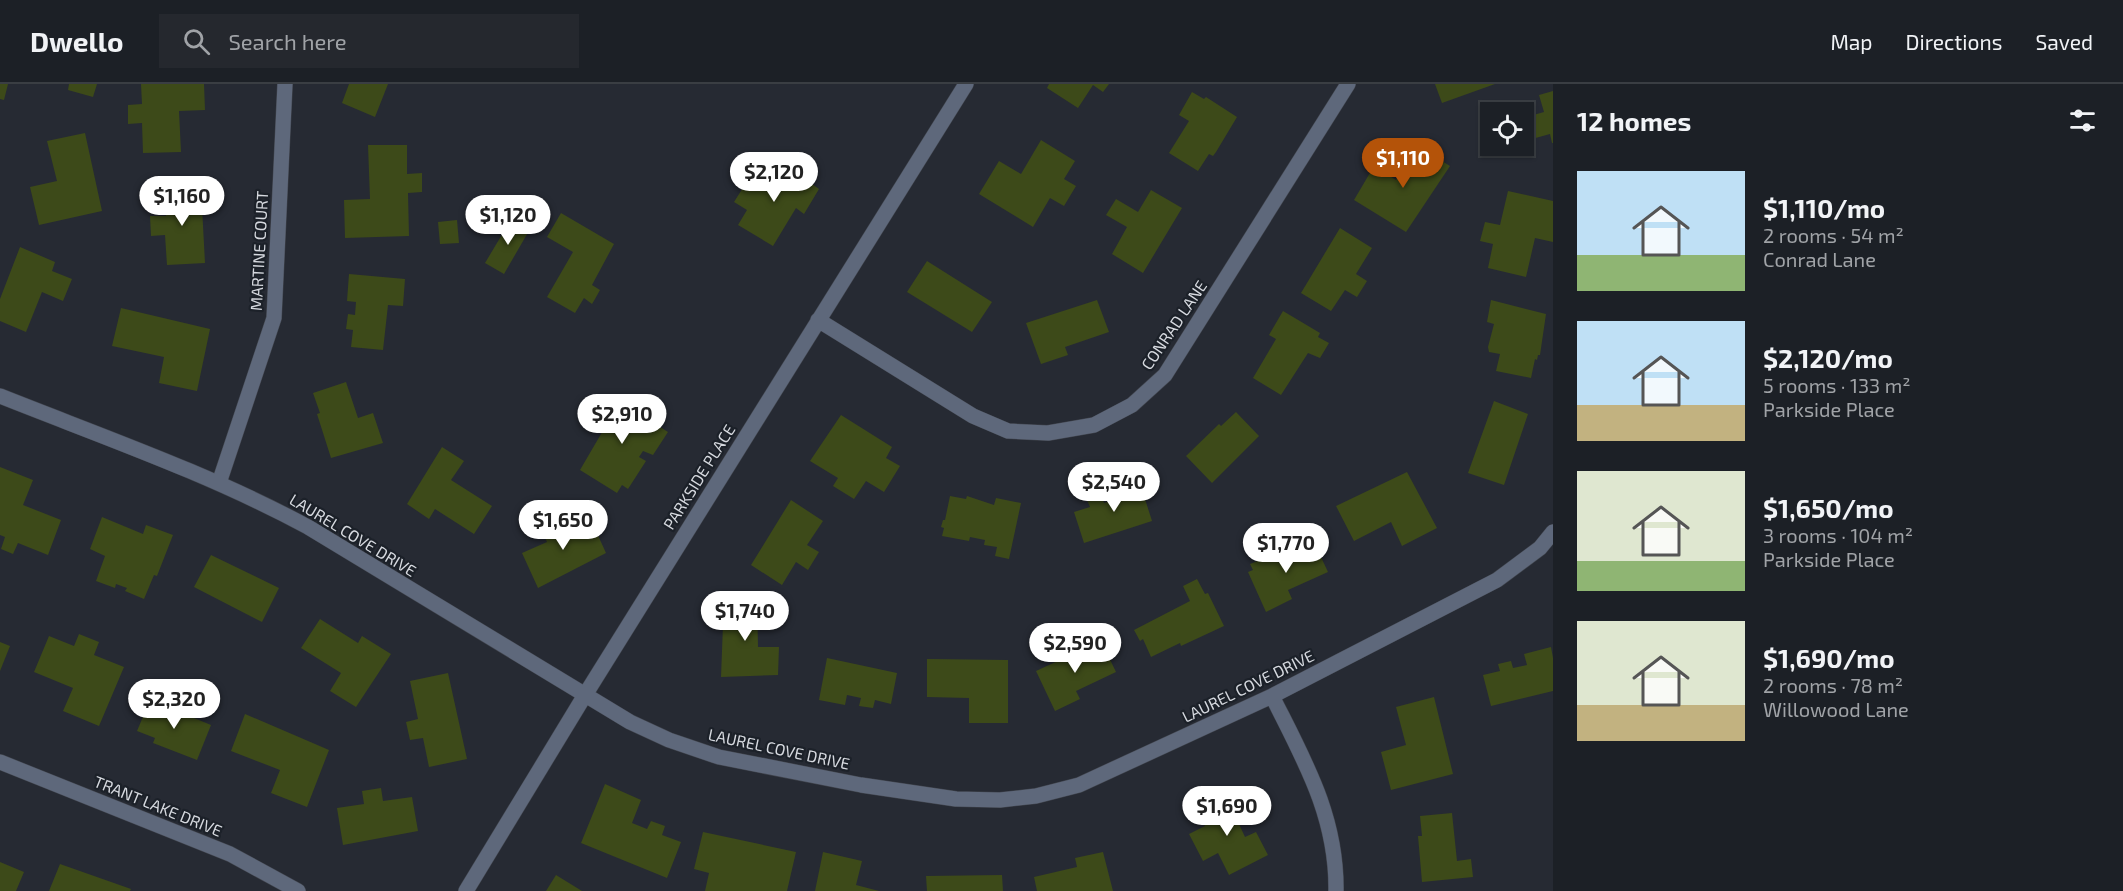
<!DOCTYPE html>
<meta charset="utf-8">
<style>
:root{--surface:#1c2026;--page:#25282e;--text:#f1f3f6;--muted:#a0a3a7;--line:#3a3e43;--accent:#b45309}
body{margin:0;font-family:"Exo 2",sans-serif;background:var(--page);color:var(--text);height:100vh;display:flex;flex-direction:column;font-size:22px;white-space:nowrap}
*{box-sizing:border-box;margin:0}
p{font-size:20px;color:var(--muted)}
.icon{flex:none;width:33px;height:33px;fill:none;stroke:currentColor;stroke-width:2;stroke-linecap:round;stroke-linejoin:round}
.map{position:relative;flex:1;overflow:hidden}
.panel{display:flex;flex-direction:column;background:var(--surface);width:570px}
.panel>*{flex:none}
.controls{position:absolute;left:1480px;top:18px;display:grid;gap:12px}
.controls a{display:grid;place-items:center;width:54px;height:54px;border-radius:0px;background:var(--surface);box-shadow:0 2px 4px #0004,0 0 0 2px var(--line);font-size:30px}
.price{position:absolute;translate:-50% -51px;padding:0 14px;border-radius:21px;background:#fff;color:#222;font-size:20px;line-height:39px;filter:drop-shadow(0 2px 3px #0008)}
.price::after{content:'';position:absolute;left:50%;top:36px;width:18px;height:14px;margin-left:-9px;background:inherit;clip-path:polygon(0 0,100% 0,50% 100%)}
.price.selected{background:var(--accent);color:#fff}
ul{padding:0;list-style:none}
li{display:flex;align-items:center;gap:18px;height:150px;padding:0 24px}
li span{display:grid;place-items:center;flex:none;width:168px;height:120px;border-radius:0px;color:#555}
li>.icon{margin-inline-start:auto}
span .icon{width:72px;height:72px;fill:#fffc;stroke-width:1}
li b{font-size:26px}
h2{display:flex;justify-content:space-between;align-items:center;height:72px;padding:0 24px;font-size:26px}
header{display:flex;align-items:center;gap:36px;box-sizing:border-box;height:84px;padding:0 30px;background:var(--surface);border-bottom:2px solid var(--line)}
header strong{font-size:28px}
nav{display:flex;gap:33px;margin-inline-start:auto;font-size:21px}
.search{width:420px;height:54px;background:var(--page);display:flex;align-items:center;gap:15px;box-sizing:border-box;padding:0 21px;border-radius:0px;color:var(--muted);font-size:22px}
main{display:flex;flex:1;min-height:0}
.map>svg:first-child{display:block}
</style>
<header>
<strong>Dwello</strong>
<div class="search"><svg class="icon" aria-label="search" viewBox="0 0 24 24"><circle cx="10" cy="10" r="6"/><path d="M15 15l6 6"/></svg>Search here</div>
<nav><a>Map</a><a>Directions</a><a>Saved</a></nav>
</header>
<main>
<div class="map">
<svg width="1553" height="807" viewBox="0 0 1553 807">
<rect width="100%" height="100%" fill="#262a33"/>
<path fill="#3d4a19" d="M0 0H8L4 16 0 15Z
M69 0H97L93 13 68 6Z
M141 0H204L205 26 179 27 181 68 143 69 142 39 128 40V21L142 20Z
M349 0H388L375 33 342 19Z
M1049 0H1109L1103 8 1093 1 1078 24 1047 4Z
M1435 0H1495L1442 19Z
M1553 7V59H1552L1550 50 1532 55 1526 33 1544 28 1539 11Z
M1192 8 1204 15 1206 13 1237 33 1216 68 1213 72 1209 70 1198 87 1169 69 1189 37 1179 31Z
M85 49 102 127 39 141 30 103 57 97 47 57Z
M1041 56 1075 77 1064 95 1076 102 1064 122 1050 114 1033 143 979 110 999 77 1021 90Z
M368 61H407V90L422 89V108L408 109 409 152 345 154 344 116 370 115Z
M1416 61 1450 82 1406 148 1354 116 1374 82 1396 96Z
M770 81 789 93 794 87 819 105 804 130 796 124 773 162 738 141 747 126 734 118 746 99 755 105Z
M201 104 205 179 167 181 165 151 151 152 150 132H166L164 105Z
M1151 106 1182 124 1143 189 1112 170 1127 143 1106 131 1116 115 1138 128Z
M1508 107 1553 117V158L1535 154 1526 193 1488 184 1493 160 1480 157 1485 138 1500 141Z
M561 129 614 160 592 201 600 206 595 215 592 220 584 214 575 229 547 213 573 168 547 153Z
M512 134 530 145 504 190 485 179Z
M457 136 459 159 440 160 438 138Z
M1340 144 1372 164 1356 190 1367 197 1357 213 1345 206 1331 227 1301 209Z
M20 163 55 178 52 187 72 195 63 217 42 208 26 248 0 237V215Z
M927 177 992 218 972 248 907 208Z
M349 190 405 195 403 222 388 221 383 266 351 263 353 246 346 245 348 230 355 231 356 218 347 217Z
M1097 216 1109 248 1065 263 1068 271 1041 280 1026 239Z
M1491 216 1546 230 1540 271H1538L1537 276 1535 275 1531 294 1496 287 1500 270 1489 268 1488 263 1494 240 1487 238Z
M121 224 210 245 197 307 159 299 164 273 112 262Z
M1283 227 1320 249 1318 253 1329 259 1320 274 1308 269 1281 311 1253 294 1276 255 1269 251Z
M346 298 358 334 373 329 383 359 331 374 317 330 320 329 313 309Z
M608 310 668 348 653 371 643 367 639 373 646 377 628 405 622 401 617 409 580 386 608 338 596 330Z
M1494 317 1528 330 1504 401 1468 389Z
M1236 328 1259 352 1212 399 1186 372 1219 340 1221 342Z
M841 331 892 363 886 374 900 382 884 408 866 397 854 415 833 402 838 394 810 377Z
M442 363 464 377 451 396 492 422 474 450 435 425 429 435 407 420Z
M0 383 33 396 23 421 61 436 48 471 18 459 13 470 1 465 5 453 0 451Z
M1407 388 1437 444 1402 462 1391 438 1354 457 1336 422Z
M1139 396 1152 437 1084 459 1074 428 1090 423 1087 416 1101 411 1104 419 1117 415 1113 404Z
M950 412 966 415 967 412 994 421 996 414 1021 419 1009 475 995 472 997 463 984 461 985 456 970 453 969 457 942 452 944 444 941 443 943 436H945Z
M791 416 823 437 807 461 819 468 808 486 796 478 782 501 751 481Z
M102 433 143 450 146 441 173 451 157 492 154 491 144 515 125 507 127 504 116 500 115 504 96 497 105 472 90 465Z
M559 433 566 448 591 436 606 469 538 504 522 469 547 458 540 442Z
M1313 456 1328 488 1288 506 1292 515 1266 528 1248 488 1253 486 1250 480 1265 474 1267 478Z
M211 471 279 504 262 538 194 503Z
M1197 495 1205 510 1208 509 1224 542 1181 562 1180 559 1151 573 1143 555 1140 557 1134 546 1190 517 1183 502Z
M724 514 757 515 758 563H779L778 591 721 593Z
M320 535 358 559 362 552 391 570 356 623 330 607 341 589 301 564Z
M79 550 99 558 94 571 124 583 99 642 63 627 73 604 34 588 49 552 74 562Z
M1101 557 1116 588 1076 607 1080 615 1055 627 1036 587Z
M0 558 10 562 0 587Z
M1551 563 1553 574V607L1491 622 1483 591 1500 587 1498 580 1511 577 1513 584 1527 581 1524 570Z
M827 574 897 589 891 620 875 616 873 624 859 622 861 614 847 611 845 621 819 616Z
M927 575 1008 576V639H969V614L927 613Z
M448 589 467 675 429 683 423 654 410 656 406 638 418 635 410 597Z
M1434 613 1453 690 1391 706 1381 668 1406 661 1396 623Z
M150 616 211 641 197 676 153 659 155 654 137 647Z
M245 630 329 666 307 723 271 709 280 686 231 667Z
M605 700 641 716 632 739 647 745 651 737 665 742 662 751 681 758 667 794 581 759Z
M381 704 383 717 412 713 418 747 343 761 337 724 364 720 362 707Z
M1226 712 1234 728 1241 725 1247 736 1239 740 1245 753 1256 748 1268 771 1229 791 1218 769 1203 777 1189 750 1205 742 1197 727Z
M1452 729 1457 777 1471 775 1473 793 1422 798 1418 752H1422L1420 732Z
M703 748 796 768 787 807H705L709 789 694 785Z
M823 768 862 777 856 801 879 807H815Z
M1103 768 1113 807H1037L1034 793 1077 783 1075 774Z
M0 778 24 788 16 807H0Z
M60 780 131 805 130 807H49Z
M556 791 582 807H546Z
M1002 791 1003 807H927L926 792Z"/>
<g fill="none" stroke-linecap="round" stroke-linejoin="round">
<g stroke="#42464f" stroke-width="16">
<path id="minor" d="M818 236 973 332 1008 347 1048 349 1094 341 1132 321 1165 291 1348 0
M0 312C103 353 210 390 308 443L630 638 669 656 719 673 861 701 956 715 1000 716 1036 712 1079 701 1272 612 1497 496 1540 464 1553 448
M219 399 274 234 285 0
M1272 612C1304 676 1337 732 1336 807
M0 678 230 770 298 807
M466 807 585 611 966 0"/>
</g>
<use href="#minor" stroke="#5e687b" stroke-width="15"/>
</g>
<g text-anchor="middle" stroke-width="4.5" stroke-linejoin="round" paint-order="stroke">
<g font-size="16" fill="#d6d9df" stroke="#1c2129">
<text transform="translate(259 167) rotate(-87)" y="6">MARTINE COURT</text>
<text transform="translate(1174 241) rotate(-56)" y="6">CONRAD LANE</text>
<text transform="translate(699 393) rotate(-58)" y="6">PARKSIDE PLACE</text>
<text transform="translate(353 451) rotate(31)" y="6">LAUREL COVE DRIVE</text>
<text transform="translate(1248 602) rotate(-26)" y="6">LAUREL COVE DRIVE</text>
<text transform="translate(779 665) rotate(12)" y="6">LAUREL COVE DRIVE</text>
<text transform="translate(158 722) rotate(22)" y="6">TRANT LAKE DRIVE</text>
</g>
</g>
</svg>
<div class="controls">
<a><svg class="icon" aria-label="locate" viewBox="0 0 24 24"><circle cx="12" cy="12" r="6"/><path d="M12 2v4M12 18v4M2 12h4M18 12h4"/></svg></a>
</div>
<b class="price selected" style="left:1403px;top:105px">$1,110</b>
<b class="price" style="left:774px;top:119px">$2,120</b>
<b class="price" style="left:182px;top:143px">$1,160</b>
<b class="price" style="left:508px;top:162px">$1,120</b>
<b class="price" style="left:622px;top:361px">$2,910</b>
<b class="price" style="left:1114px;top:429px">$2,540</b>
<b class="price" style="left:563px;top:467px">$1,650</b>
<b class="price" style="left:1286px;top:490px">$1,770</b>
<b class="price" style="left:745px;top:558px">$1,740</b>
<b class="price" style="left:1075px;top:590px">$2,590</b>
<b class="price" style="left:174px;top:646px">$2,320</b>
<b class="price" style="left:1227px;top:753px">$1,690</b>
</div>
<section class="panel">
<h2>12 homes<svg class="icon" aria-label="filters" viewBox="0 0 24 24"><path d="M4 7h16M4 17h16"/><circle cx="9" cy="7" r="2"/><circle cx="15" cy="17" r="2"/></svg></h2>
<ul>
<li><span style="background:linear-gradient(#bfe0f5 70%,#8fb573 0)"><svg class="icon" aria-label="home" viewBox="0 0 24 24"><path d="M3 11l9-7 9 7M6 9v11h12V9"/></svg></span><div><b>$1,110/mo</b><p>2 rooms · 54 m²</p><p>Conrad Lane</p></div></li>
<li><span style="background:linear-gradient(#bfe0f5 70%,#c2b280 0)"><svg class="icon" aria-label="home" viewBox="0 0 24 24"><path d="M3 11l9-7 9 7M6 9v11h12V9"/></svg></span><div><b>$2,120/mo</b><p>5 rooms · 133 m²</p><p>Parkside Place</p></div></li>
<li><span style="background:linear-gradient(#dfe7d0 75%,#8fb573 0)"><svg class="icon" aria-label="home" viewBox="0 0 24 24"><path d="M3 11l9-7 9 7M6 9v11h12V9"/></svg></span><div><b>$1,650/mo</b><p>3 rooms · 104 m²</p><p>Parkside Place</p></div></li>
<li><span style="background:linear-gradient(#dfe7d0 70%,#c2b280 0)"><svg class="icon" aria-label="home" viewBox="0 0 24 24"><path d="M3 11l9-7 9 7M6 9v11h12V9"/></svg></span><div><b>$1,690/mo</b><p>2 rooms · 78 m²</p><p>Willowood Lane</p></div></li>
</ul>
</section>
</main>
